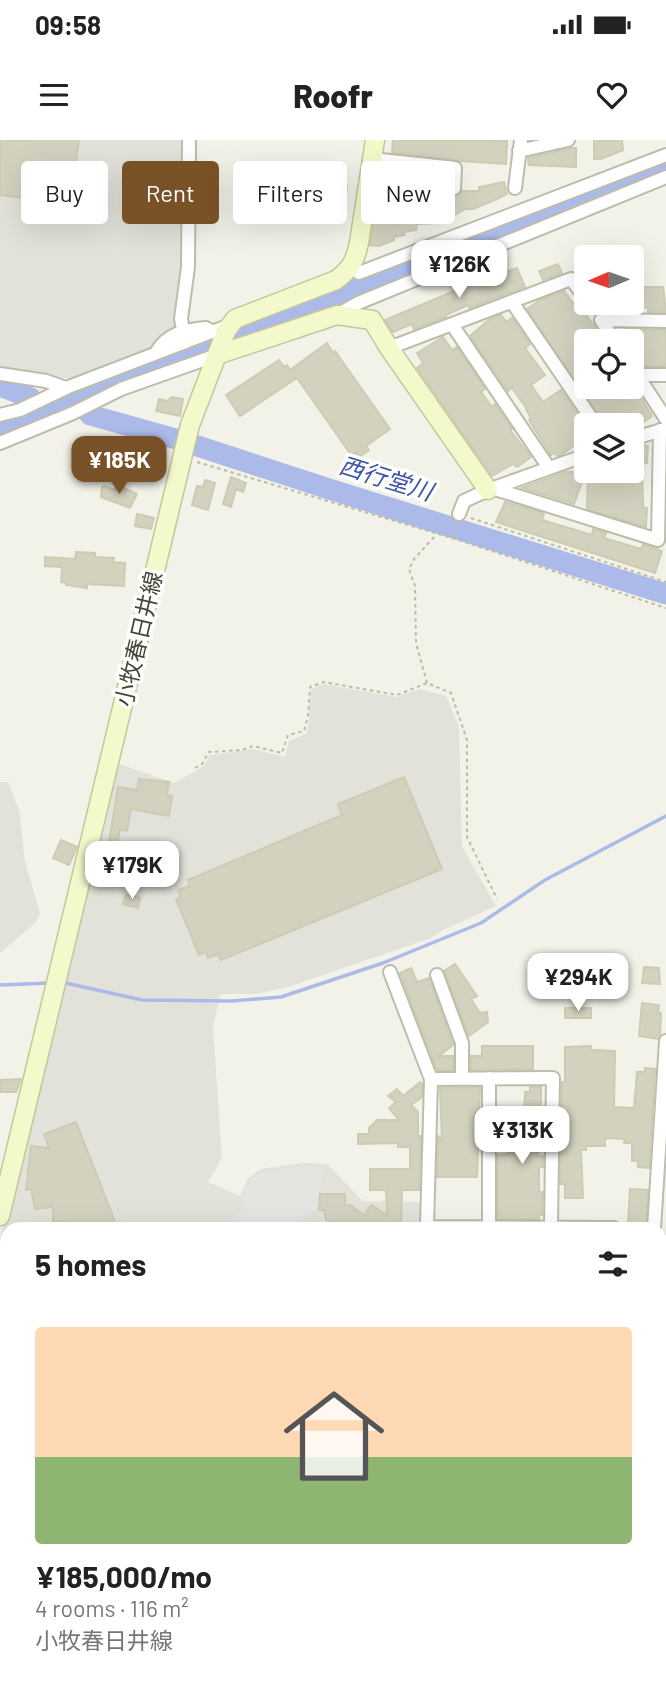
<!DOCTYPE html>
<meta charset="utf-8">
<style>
:root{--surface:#fff;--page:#f2f2f2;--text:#222;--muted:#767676;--accent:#795127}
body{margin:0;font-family:Barlow,"Noto Sans JP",sans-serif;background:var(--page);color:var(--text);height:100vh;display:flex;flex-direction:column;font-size:26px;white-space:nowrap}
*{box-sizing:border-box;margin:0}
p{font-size:23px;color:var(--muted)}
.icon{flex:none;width:38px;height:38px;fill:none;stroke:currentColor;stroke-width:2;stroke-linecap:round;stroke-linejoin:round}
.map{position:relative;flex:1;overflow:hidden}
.panel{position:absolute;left:0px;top:1082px;width:667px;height:471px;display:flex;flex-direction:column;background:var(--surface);border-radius:21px 21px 0 0;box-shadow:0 7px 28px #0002}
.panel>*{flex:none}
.top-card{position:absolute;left:21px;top:21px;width:625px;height:63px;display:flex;gap:14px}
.needle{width:46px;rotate:268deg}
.fabs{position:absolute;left:574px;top:105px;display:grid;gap:14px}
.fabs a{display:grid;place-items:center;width:70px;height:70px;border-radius:7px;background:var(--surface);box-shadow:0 7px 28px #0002;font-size:35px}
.price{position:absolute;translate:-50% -60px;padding:0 16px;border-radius:14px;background:#fff;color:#222;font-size:23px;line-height:46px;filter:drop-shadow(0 2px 4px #0008)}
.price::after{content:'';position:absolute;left:50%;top:42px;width:21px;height:16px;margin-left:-10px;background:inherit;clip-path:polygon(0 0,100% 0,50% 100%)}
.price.active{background:var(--accent);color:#fff}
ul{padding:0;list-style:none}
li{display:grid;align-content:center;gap:14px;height:371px;padding:0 35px}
li span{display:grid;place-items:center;height:217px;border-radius:7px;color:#555}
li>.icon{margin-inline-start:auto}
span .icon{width:126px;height:126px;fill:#fffc;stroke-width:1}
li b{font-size:30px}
h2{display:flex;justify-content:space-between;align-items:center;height:84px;padding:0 35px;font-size:30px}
.pill{padding:0 24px;border-radius:7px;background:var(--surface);box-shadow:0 7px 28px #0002;font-size:24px;line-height:63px}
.pill.active{background:var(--accent);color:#fff}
.status{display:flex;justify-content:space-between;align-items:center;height:49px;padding:0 35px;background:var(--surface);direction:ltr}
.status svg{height:19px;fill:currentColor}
header{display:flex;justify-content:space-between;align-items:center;height:91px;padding:0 35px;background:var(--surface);font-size:32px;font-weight:800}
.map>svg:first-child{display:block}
</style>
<div class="status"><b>09:58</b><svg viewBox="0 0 49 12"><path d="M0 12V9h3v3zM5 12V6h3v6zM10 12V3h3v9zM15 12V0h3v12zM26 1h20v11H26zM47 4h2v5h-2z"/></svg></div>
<header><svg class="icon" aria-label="menu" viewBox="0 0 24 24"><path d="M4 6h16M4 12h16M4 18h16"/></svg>Roofr<svg class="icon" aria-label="heart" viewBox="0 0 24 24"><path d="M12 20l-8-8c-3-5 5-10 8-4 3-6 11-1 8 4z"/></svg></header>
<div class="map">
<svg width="666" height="1552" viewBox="0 0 666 1552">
<rect width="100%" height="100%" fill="#f2f2e9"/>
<path fill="#e2e1da" d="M0 0H185L187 122 178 192 152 208 70 238 23 235 0 230Z
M324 544 397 557 420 549 446 556 459 587 462 707 496 766 443 790 431 798 288 847 256 854H220L213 888 222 1018 208 1042 240 1056 248 1038 261 1029 304 1023 327 1024 363 1061 418 1062 422 1065V1088H7V1306L0 1303V1100L114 622 174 643 203 627 210 615 253 609 285 617 289 601 306 594 310 576 309 569 311 549Z
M0 642H8L19 670 25 722 40 773 36 782 0 813Z
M666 1093V1552H631L623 1545H660V1094Z"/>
<path fill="#e4e4e0" d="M303 1026 325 1027 316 1069 294 1088H222L240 1072 246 1047 255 1034Z
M0 1227 7 1228V1303L0 1301Z"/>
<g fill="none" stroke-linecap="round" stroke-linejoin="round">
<path stroke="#abbae9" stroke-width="3.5" d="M61 842 142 860 232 861 281 857 383 823 481 783 545 740 666 676
M0 845 50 843"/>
<path stroke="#abbae9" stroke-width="21" d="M0 246 31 258
M90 275 176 299 329 349 666 454
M0 291 387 135 666 27
M0 1338 7 1340
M562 1545 572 1552"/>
</g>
<path fill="#d3d2bf" stroke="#cdccb3" stroke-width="2" d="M0 0H79L74 32 95 35 92 54 72 64 0 55Z
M393 0 507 1 506 24 460 21 392 12Z
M594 0H622L623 10 601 19H594Z
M572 8H576V27L529 25 528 18Z
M382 29 429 34 428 49 400 60H377Z
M313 38 331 39 335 46H347L346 55H329L327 60H312Z
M504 42 507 54 497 59 473 69H465L451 77 436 78V83L417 84 416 90 404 92 405 95 394 97V100L379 106 370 105 375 77H405L457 56 462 51H479V47Z
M558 124 562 133 543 140 539 131Z
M517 128 525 147 469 168 468 165 446 175V177L414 189 412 184 393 192 385 180 478 141Z
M632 147H663L666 172H648V168L632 167Z
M564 151 573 163 576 161 602 197 595 201H586V247H632V243L652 276 634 289 632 285H605L527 169 540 160Z
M501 175 506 182 512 178 530 204 525 208 545 235 531 245 543 262 561 250 586 286V302L576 309V304L561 315 557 316 554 313 551 315 529 280 531 279 525 266 512 248 508 251 470 196 490 179Z
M626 189 666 190V226H642L632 215V201H624L623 192H626Z
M443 197 452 210 457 207 485 249 481 252 492 267 495 264 512 289 510 290 531 317 517 327 513 324 492 336 417 228 423 223 417 213Z
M327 203 333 213 335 211 390 289 366 306 369 310 359 317 356 313 352 316 297 238 240 276 226 255 279 220 284 227 287 225 290 230Z
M172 257 183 259 180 276 156 271 159 259 167 261Z
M643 305 648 306 647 323 642 324 643 367 647 368 646 387 587 369 588 331H632L634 309Z
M101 308 141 316 137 330 100 322Z
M577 328H586V331L574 364 522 348 565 332H574Z
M231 337 246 343 243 352 236 349 231 367 223 364Z
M205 340 215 343 208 370 192 365 197 346 203 347Z
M105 346 114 350 116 346H119L137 354 130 368 101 357 102 347Z
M505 362 544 373 542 380 592 395 593 389 606 393 604 398 641 409 643 404 662 411 655 433 496 382Z
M137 374 154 378 151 389 135 386Z
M76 412 95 413V417L114 418 113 422 125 423 124 446 87 444V448L66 445V443L61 442 62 427 45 426V417L75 419Z
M404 637 442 729 221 820 218 814 208 818 206 812 199 815 176 759 181 757 178 750 190 746 188 740 342 675 338 664Z
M139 639 169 642 167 655 172 656 169 676 131 669 127 691 120 689 116 711 108 709 118 647 137 650Z
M61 700 77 707 69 725 53 718Z
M126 755 140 758 138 768 123 764Z
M455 824 477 856 471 859 480 873 487 872 488 882 469 896 444 831Z
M644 827 659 828 660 844 642 843Z
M411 828 417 842 429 838 453 905 439 916H453V930H437L400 833Z
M642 863 659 865 658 872 661 873 660 895 658 899 639 896Z
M565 868H591V878H565Z
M482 906H533V929L471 930V916H482Z
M591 906V910L615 911 614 967 634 968 637 932H645V928L655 929 649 1028 638 1027V1021H632V1003H624L625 999 605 998V1006H586V1010H581L583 1058H565V1044H560L562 942H565V907Z
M21 939 16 952H0V940Z
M420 942 422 944V957L411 965 418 972V996H421L419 1050H402L401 1088H345L335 1082 326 1080 324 1070H319L320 1054H345V1065H350L364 1075 371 1065 387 1075 386 1050H370V1029H410V1007H398V1003L358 1004V994H369V988L377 980H399L389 968 396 962 388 956 397 949 403 956Z
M480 947 477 1037H437L438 996 442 1000 440 948Z
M530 947H541V989L537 990 538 1016H543V1027H539V1052H543L542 1075H539V1079H498V1015L507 1014V991H523L525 952H530Z
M76 982 112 1074 117 1087H69V1082L53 1081V1067L35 1069 31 1049 26 1050 31 1006 49 1008 44 994Z
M630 1049 648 1050 646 1084 628 1083Z"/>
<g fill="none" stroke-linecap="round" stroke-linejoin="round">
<g stroke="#bdbdac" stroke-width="16">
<path id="street" d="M519 11 568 0
M515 48 521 0
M364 68 402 69 454 48 455 28 372 19
M359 133 666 15
M512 162 596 285
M337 175 358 163 666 37
M453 186 549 328
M183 190 181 179 188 127 189 0
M615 201 601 180 666 181
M389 208 571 139 586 159
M156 213C167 193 185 190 206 188L211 191
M632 227 666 279
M0 234 46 241 66 248 230 185
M637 235H666
M0 275 20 270 66 248
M632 299 665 289
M0 303 73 273 121 249 217 215
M492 348 658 400 660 290
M459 374 464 361 488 350 586 315
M390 832 431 939
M437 835 462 903V938
M489 1087V938
M551 1087 553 938 431 939 427 1087 614 1088
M654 1088 666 901
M0 1308 7 1310
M611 1545 621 1552
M63 1552 65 1545
M264 1552 265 1545
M464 1552 465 1545"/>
</g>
<g stroke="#c3c799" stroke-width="21">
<path id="secondary" d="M217 215 337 175 372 180 389 208 488 350
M0 1076 190 285 226 191 235 179 336 140C351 129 355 121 359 103L375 0"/>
</g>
<path stroke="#bdbd9f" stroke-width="2" stroke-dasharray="3.5 3.5" stroke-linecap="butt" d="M197 322 452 398 666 468
M471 378 666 442
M453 396 456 385
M427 543 416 503 415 446 409 429 414 419 436 395
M195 628 202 624 209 612 242 610 253 606 282 613 288 595 304 591 308 576 310 547 324 542 397 555 427 543 451 553 467 600V697L497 759
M0 1376 7 1378
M502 1545 513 1552"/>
<use href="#street" stroke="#fff" stroke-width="12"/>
<use href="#secondary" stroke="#f4f9cc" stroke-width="18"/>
</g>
<g text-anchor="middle" stroke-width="7" stroke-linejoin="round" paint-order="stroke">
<g font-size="23" fill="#454538" stroke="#fff">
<text transform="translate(139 499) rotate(-77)" y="8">小牧春日井線</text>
</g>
<g font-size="24" font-style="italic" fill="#3c54a6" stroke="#fff">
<text transform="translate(386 339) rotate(17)" y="8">西行堂川</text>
</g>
</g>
</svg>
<div class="fabs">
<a><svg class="needle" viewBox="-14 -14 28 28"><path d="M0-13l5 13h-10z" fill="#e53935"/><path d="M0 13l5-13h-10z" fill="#767676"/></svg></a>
<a><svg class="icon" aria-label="locate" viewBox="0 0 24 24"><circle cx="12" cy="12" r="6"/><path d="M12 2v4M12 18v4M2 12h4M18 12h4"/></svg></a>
<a><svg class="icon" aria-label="layers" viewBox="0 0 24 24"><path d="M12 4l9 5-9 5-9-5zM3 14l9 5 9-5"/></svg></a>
</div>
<b class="price" style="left:459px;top:160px">¥126K</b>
<b class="price active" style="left:119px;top:356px">¥185K</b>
<b class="price" style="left:132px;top:761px">¥179K</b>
<b class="price" style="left:578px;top:873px">¥294K</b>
<b class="price" style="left:522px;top:1026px">¥313K</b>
<div class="top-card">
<a class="pill">Buy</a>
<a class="pill active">Rent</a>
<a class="pill">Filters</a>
<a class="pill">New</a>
</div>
<section class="panel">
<h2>5 homes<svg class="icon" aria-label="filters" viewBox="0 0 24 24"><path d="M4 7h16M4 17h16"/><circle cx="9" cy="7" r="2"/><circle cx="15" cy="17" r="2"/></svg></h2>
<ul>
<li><span style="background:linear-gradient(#ffd9b3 60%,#8fb573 0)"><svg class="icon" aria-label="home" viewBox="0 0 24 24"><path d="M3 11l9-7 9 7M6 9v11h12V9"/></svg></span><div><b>¥185,000/mo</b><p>4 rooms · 116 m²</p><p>小牧春日井線</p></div></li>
</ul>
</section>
</div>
